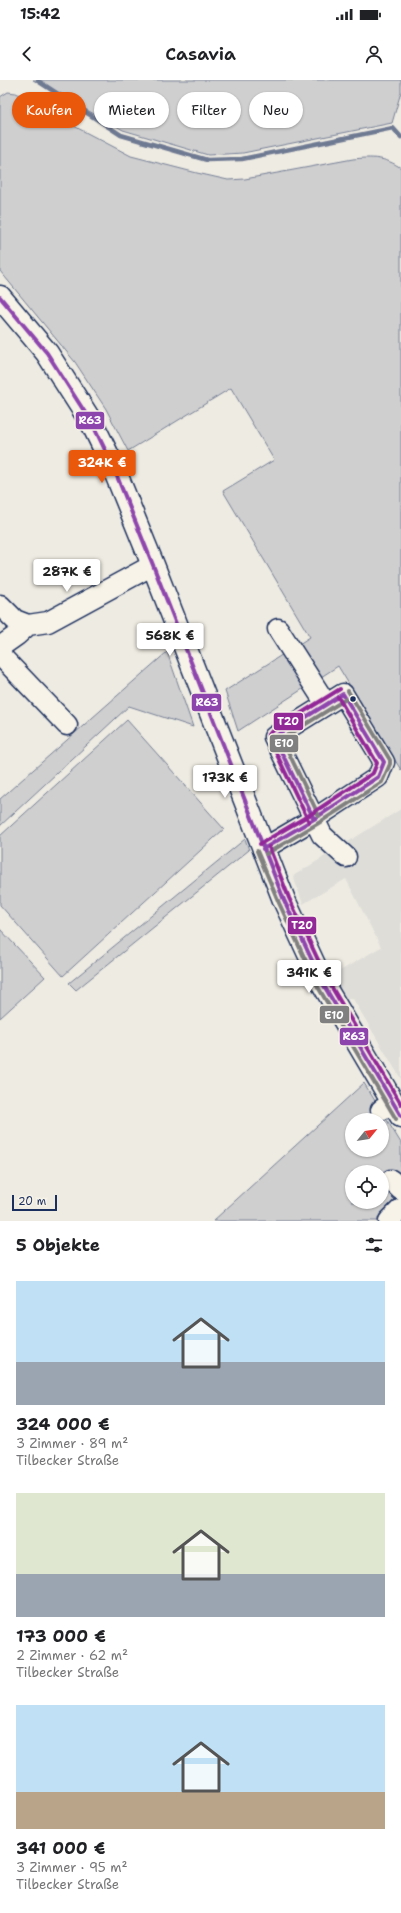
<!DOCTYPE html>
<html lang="de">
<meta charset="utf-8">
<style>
:root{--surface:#fff;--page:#f2f2f2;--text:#202124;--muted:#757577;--accent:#ea580c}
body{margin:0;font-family:"Shantell Sans",sans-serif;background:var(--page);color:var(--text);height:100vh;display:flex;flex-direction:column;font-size:15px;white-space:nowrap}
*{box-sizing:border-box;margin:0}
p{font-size:13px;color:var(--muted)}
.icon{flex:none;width:22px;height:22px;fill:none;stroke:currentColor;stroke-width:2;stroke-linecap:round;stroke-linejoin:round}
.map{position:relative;height:1141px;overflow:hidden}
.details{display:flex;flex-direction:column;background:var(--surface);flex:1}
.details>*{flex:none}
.banner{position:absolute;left:12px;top:12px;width:377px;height:36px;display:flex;gap:8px}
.needle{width:26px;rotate:60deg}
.tools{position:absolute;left:345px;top:1033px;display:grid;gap:8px}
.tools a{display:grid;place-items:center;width:44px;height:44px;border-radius:50%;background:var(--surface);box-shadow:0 1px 3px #0004;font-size:20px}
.scale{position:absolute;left:12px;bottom:10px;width:45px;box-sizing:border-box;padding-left:4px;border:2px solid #1b2f5e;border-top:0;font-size:11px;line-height:14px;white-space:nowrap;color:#1b2f5e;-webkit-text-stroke:3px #f7f3e8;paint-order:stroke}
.price{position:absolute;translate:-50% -34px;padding:0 9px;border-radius:4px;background:#fff;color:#222;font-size:13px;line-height:26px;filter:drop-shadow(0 1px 2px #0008)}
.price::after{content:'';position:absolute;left:50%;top:24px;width:12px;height:9px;margin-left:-6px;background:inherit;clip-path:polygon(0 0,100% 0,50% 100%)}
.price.active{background:var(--accent);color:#fff}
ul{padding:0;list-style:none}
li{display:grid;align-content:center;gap:8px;height:212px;padding:0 16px}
li span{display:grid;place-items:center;height:124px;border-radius:0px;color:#555}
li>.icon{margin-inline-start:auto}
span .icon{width:72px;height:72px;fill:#fffc;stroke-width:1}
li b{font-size:17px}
h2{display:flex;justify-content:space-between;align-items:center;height:48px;padding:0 16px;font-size:17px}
.pill{padding:0 14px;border-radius:18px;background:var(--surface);box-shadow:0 1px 3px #0004;font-size:14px;line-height:36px}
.pill.active{background:var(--accent);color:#fff}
.status{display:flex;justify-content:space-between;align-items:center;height:28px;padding:0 20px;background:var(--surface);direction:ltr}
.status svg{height:11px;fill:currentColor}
header{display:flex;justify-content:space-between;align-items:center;height:52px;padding:0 16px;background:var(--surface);font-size:18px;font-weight:600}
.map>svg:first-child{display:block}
</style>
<div class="status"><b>15:42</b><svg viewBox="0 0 49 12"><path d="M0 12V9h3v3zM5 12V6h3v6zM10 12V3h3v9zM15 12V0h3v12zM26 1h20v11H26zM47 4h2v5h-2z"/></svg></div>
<header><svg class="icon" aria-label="back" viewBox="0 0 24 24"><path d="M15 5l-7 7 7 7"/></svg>Casavia<svg class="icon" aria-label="person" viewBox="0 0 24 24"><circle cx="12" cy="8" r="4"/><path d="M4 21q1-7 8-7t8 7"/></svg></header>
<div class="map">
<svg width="401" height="1141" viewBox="0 0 401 1141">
<rect width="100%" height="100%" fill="#eeebe2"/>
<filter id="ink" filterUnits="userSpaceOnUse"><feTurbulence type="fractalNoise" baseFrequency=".025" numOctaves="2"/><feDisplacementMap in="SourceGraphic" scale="8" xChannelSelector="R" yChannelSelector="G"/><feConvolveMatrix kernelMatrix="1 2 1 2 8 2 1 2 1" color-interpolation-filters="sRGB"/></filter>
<g filter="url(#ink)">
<path fill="#deddd8" d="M401 729V999L353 919 345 917 333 895 381 867 346 799 303 824 293 796Z"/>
<path fill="#cfcfcf" stroke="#757f96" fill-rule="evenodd" d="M33 0H401V12L392 43 243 73 208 75 123 50Z
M8 12 16 13 44 27 68 43 131 76 197 93 228 100 245 99 353 79C372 77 385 77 401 88V690L338 586 238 651 225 611 310 557 223 411 274 380 231 308 128 371 106 329 75 282 0 191V17Z
M167 572 193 647 129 626 0 746V719Z
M127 640 224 749 63 896 0 825V756Z
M245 759 249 770 76 910 69 903Z
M0 849 45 897 0 938Z
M364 1003 401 1063V1141H213ZM352 1040H382V1070H352ZM352 1092H382V1122H352Z"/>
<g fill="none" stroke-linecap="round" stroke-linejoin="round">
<path stroke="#6e7992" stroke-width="4.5" d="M38 1 121 55 207 80 242 79 393 48 401 57"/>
<g stroke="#1b2f5e" stroke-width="23">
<path id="minor" d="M0 525 15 540 28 545
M278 549 326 624
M0 567 17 555 28 545 48 542 153 485
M0 575 67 645
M263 769 314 739 378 697 384 682 343 614 274 657 322 755 346 777
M381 1030 393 1022
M391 1100 401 1110
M389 1141 401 1129"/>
</g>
<g stroke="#1b2f5e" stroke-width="25">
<path id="major" d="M0 217 47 273 93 345 112 384 153 485 284 820 323 904 401 1036"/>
</g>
<use href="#minor" stroke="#f7f3e8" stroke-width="20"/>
<use href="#major" stroke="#f7f3e8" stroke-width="22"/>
<g stroke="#f7f3e8" stroke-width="7">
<path id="bus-1" d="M0 217 47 273 93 345 112 384 153 485 284 820 323 904 401 1036
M343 614 384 682 378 697 314 739 274 657Z
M263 769 314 739"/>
</g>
<g stroke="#f7f3e8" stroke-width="7">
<path id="bus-2" d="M319 736 282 659 346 619
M257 771 279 823 318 907 396 1039
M266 774 317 744 382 702 390 684V680L348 611"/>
</g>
<g stroke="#f7f3e8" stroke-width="7">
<path id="bus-3" d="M309 742 268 656 271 652 340 609
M260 764 311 734 373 693 377 683 338 617
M269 767 289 818 328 901 401 1024"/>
</g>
<use href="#bus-1" stroke="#8e44ad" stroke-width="4"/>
<use href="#bus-2" stroke="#808080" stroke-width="4"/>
<use href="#bus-3" stroke="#922898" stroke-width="4"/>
</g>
</g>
<circle fill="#1b2f5e" stroke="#f7f3e8" stroke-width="1.5" cx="353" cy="619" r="3.5"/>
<g stroke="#f7f3e8" stroke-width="1.5">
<rect x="75" y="331" width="30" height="19" rx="4" fill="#8e44ad"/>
<rect x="191" y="613" width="31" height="19" rx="4" fill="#8e44ad"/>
<rect x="273" y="632" width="31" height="19" rx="4" fill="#922898"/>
<rect x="269" y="654" width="30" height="19" rx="4" fill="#808080"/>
<rect x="287" y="836" width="30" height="19" rx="4" fill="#922898"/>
<rect x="319" y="925" width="31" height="19" rx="4" fill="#808080"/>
<rect x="339" y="947" width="30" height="19" rx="4" fill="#8e44ad"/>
</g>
<g font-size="11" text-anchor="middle" font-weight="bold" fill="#fff">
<text x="90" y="344">R63</text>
<text x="207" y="626">R63</text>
<text x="288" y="645">T20</text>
<text x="284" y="667">E10</text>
<text x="302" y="849">T20</text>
<text x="334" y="939">E10</text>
<text x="354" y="960">R63</text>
</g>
</svg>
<div class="tools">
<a><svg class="needle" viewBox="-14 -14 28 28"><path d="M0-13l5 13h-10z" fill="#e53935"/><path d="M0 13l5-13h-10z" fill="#757577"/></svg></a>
<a><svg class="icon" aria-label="locate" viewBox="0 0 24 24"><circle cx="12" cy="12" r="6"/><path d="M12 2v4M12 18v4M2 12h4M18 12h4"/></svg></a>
</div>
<div class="scale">20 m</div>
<b class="price active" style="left:102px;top:404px">324K €</b>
<b class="price" style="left:67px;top:513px">287K €</b>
<b class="price" style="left:170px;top:577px">568K €</b>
<b class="price" style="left:225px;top:719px">173K €</b>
<b class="price" style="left:309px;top:914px">341K €</b>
<div class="banner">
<a class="pill active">Kaufen</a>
<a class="pill">Mieten</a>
<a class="pill">Filter</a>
<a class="pill">Neu</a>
</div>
</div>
<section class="details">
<h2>5 Objekte<svg class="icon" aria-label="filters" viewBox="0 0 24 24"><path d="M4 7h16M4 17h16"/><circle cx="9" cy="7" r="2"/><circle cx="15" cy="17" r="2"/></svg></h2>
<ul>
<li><span style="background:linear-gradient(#bfe0f5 65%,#9aa5b1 0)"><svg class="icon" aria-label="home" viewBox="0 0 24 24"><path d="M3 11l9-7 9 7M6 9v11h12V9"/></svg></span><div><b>324 000 €</b><p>3 Zimmer · 89 m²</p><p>Tilbecker Straße</p></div></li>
<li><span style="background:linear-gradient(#dfe7d0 65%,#9aa5b1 0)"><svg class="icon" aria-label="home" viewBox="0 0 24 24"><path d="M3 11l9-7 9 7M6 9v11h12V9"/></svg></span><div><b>173 000 €</b><p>2 Zimmer · 62 m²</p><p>Tilbecker Straße</p></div></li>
<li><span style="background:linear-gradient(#bfe0f5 70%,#b9a48a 0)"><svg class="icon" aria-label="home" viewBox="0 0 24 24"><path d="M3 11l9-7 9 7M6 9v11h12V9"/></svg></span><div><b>341 000 €</b><p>3 Zimmer · 95 m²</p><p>Tilbecker Straße</p></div></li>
</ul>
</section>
